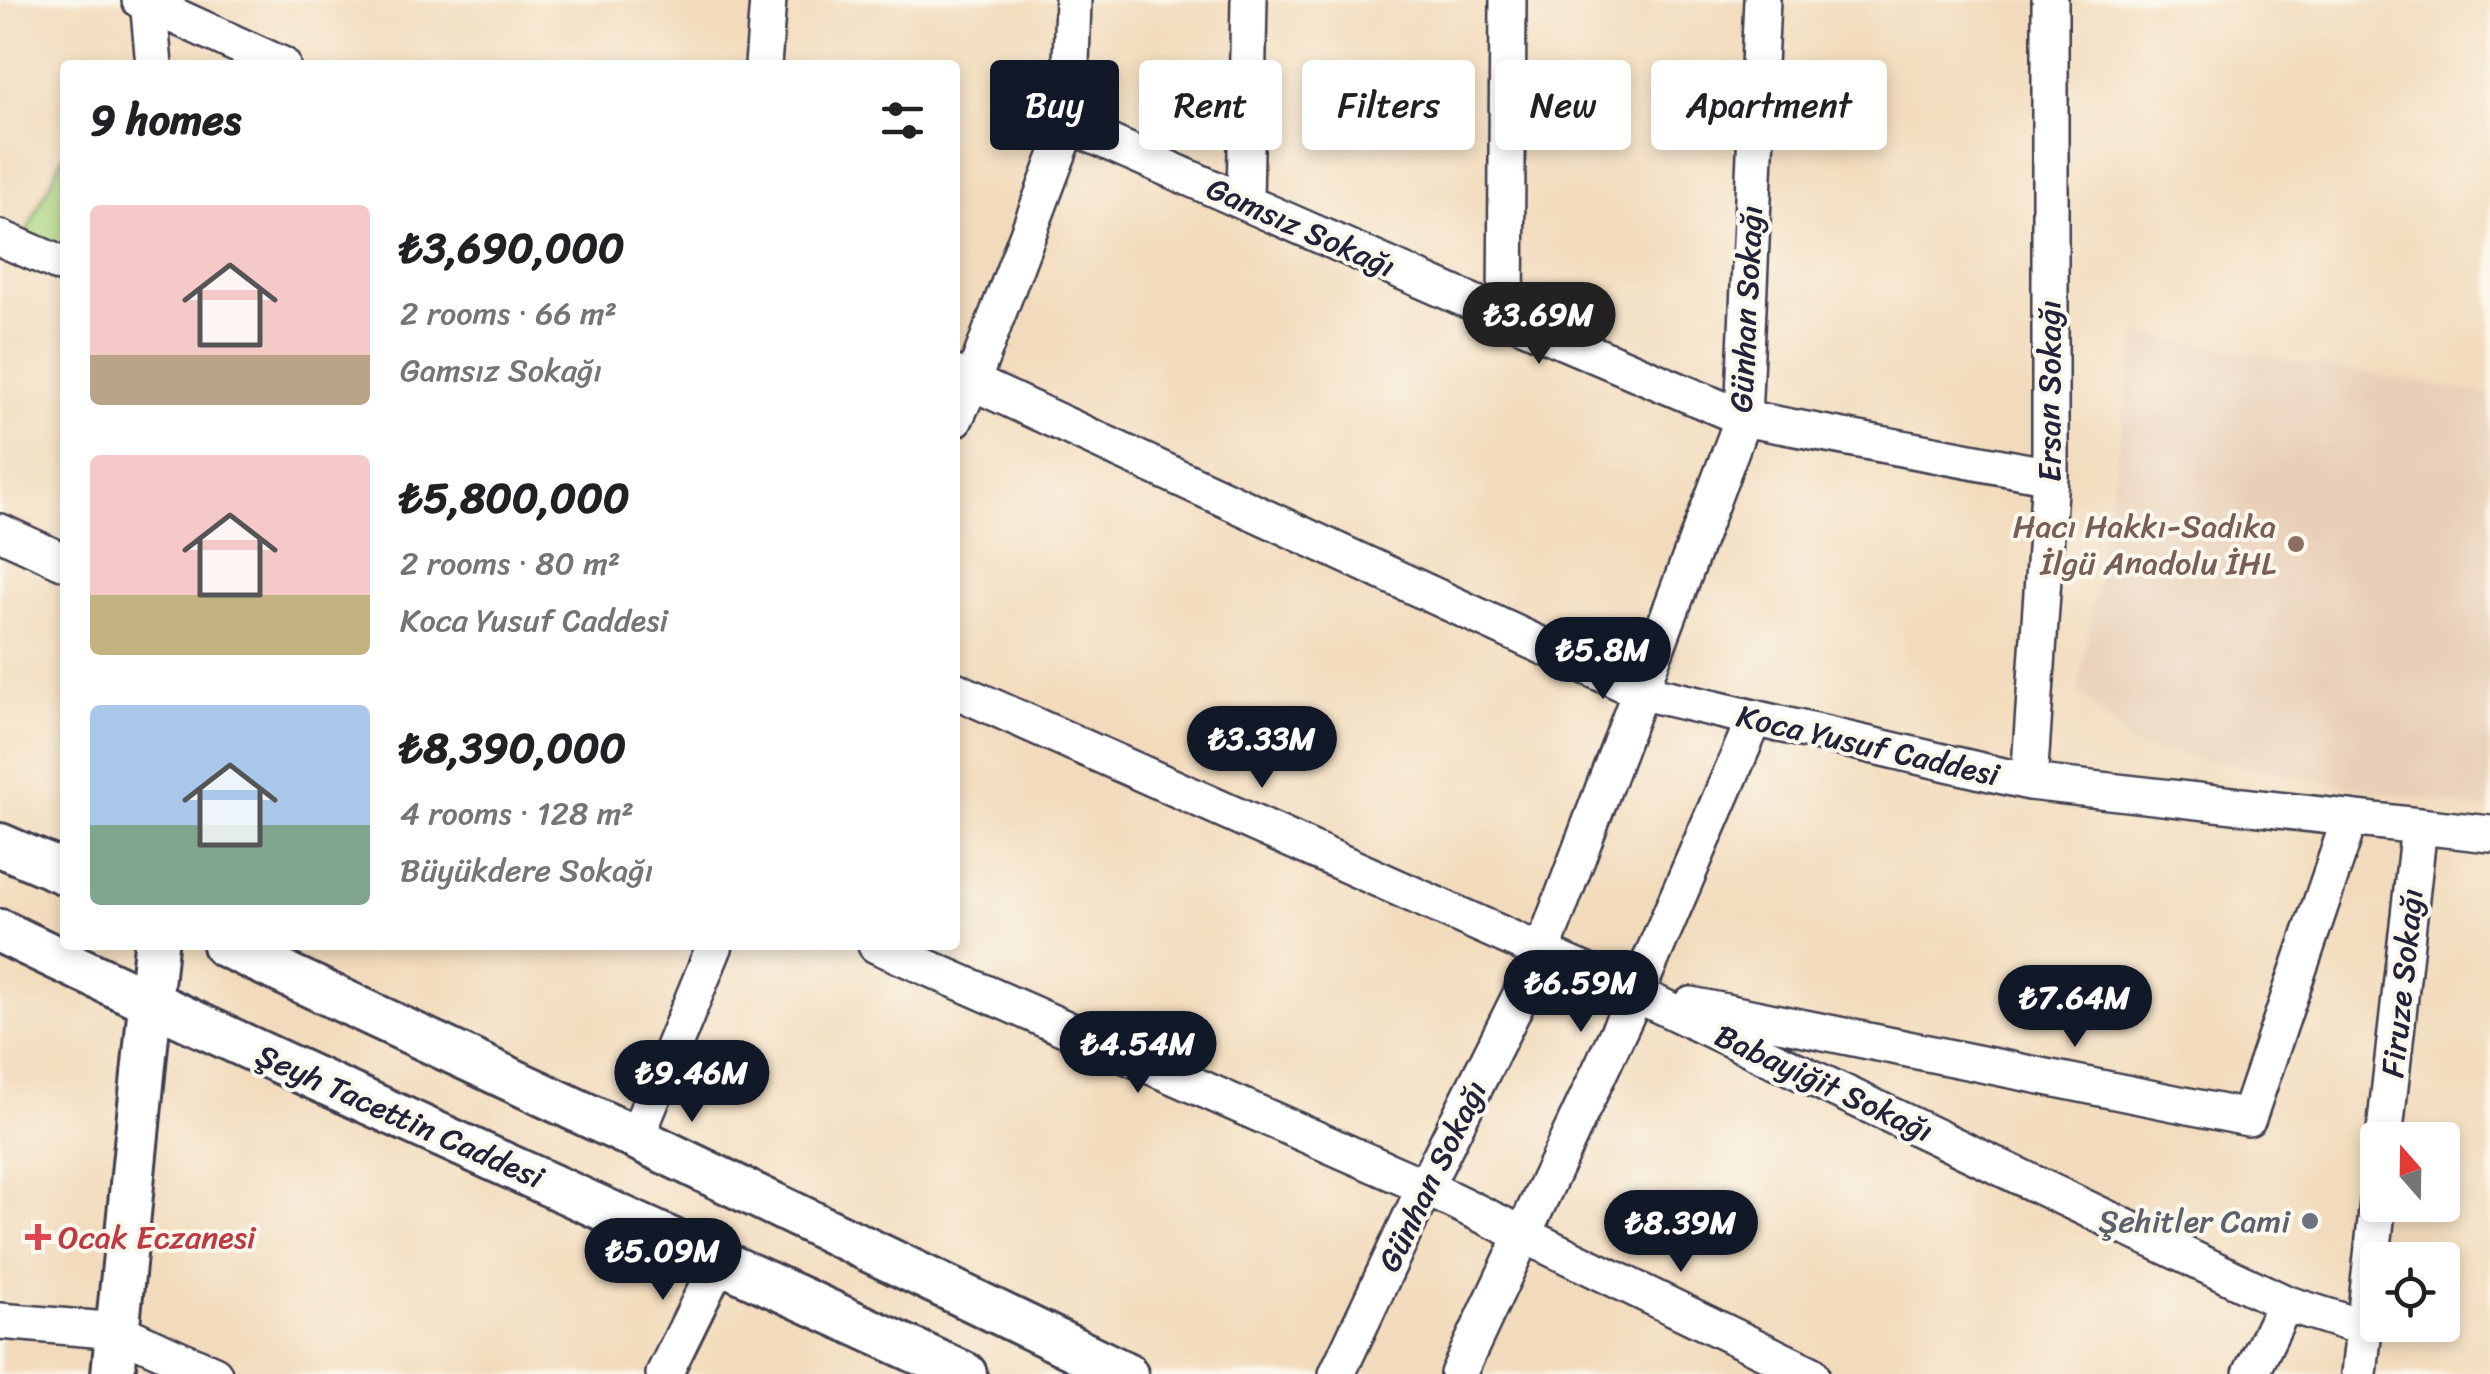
<!DOCTYPE html>
<meta charset="utf-8">
<style>
:root{--surface:#fff;--page:#f2f2f2;--text:#202124;--muted:#757577;--accent:#111827}
body{margin:0;font-family:Sriracha,sans-serif;background:var(--page);color:var(--text);height:100vh;display:flex;flex-direction:column;font-size:38px;white-space:nowrap}
*{box-sizing:border-box;margin:0}
p{font-size:32px;color:var(--muted)}
.icon{flex:none;width:55px;height:55px;fill:none;stroke:currentColor;stroke-width:2;stroke-linecap:round;stroke-linejoin:round}
.map{position:relative;flex:1;overflow:hidden}
.panel{position:absolute;left:60px;top:60px;width:900px;height:890px;display:flex;flex-direction:column;background:var(--surface);border-radius:10px;box-shadow:0 5px 15px #0003}
.panel>*{flex:none}
.top-card{position:absolute;left:990px;top:60px;width:950px;height:90px;display:flex;gap:20px}
.needle{width:65px;rotate:340deg}
.controls{position:absolute;left:2360px;top:1122px;display:grid;gap:20px}
.controls a{display:grid;place-items:center;width:100px;height:100px;border-radius:10px;background:var(--surface);box-shadow:0 5px 15px #0003;font-size:50px}
.price{position:absolute;translate:-50% -85px;padding:0 22px;border-radius:35px;background:var(--accent);color:#fff;font-size:32px;line-height:65px;filter:drop-shadow(0 2px 5px #0008)}
.price::after{content:'';position:absolute;left:50%;top:60px;width:30px;height:22px;margin-left:-15px;background:inherit;clip-path:polygon(0 0,100% 0,50% 100%)}
.price.on{background:#222;color:#fff}
ul{padding:0;list-style:none}
li{display:flex;align-items:center;gap:30px;height:250px;padding:0 30px}
li span{display:grid;place-items:center;flex:none;width:280px;height:200px;border-radius:10px;color:#555}
li>.icon{margin-inline-start:auto}
span .icon{width:120px;height:120px;fill:#fffc;stroke-width:1}
li b{font-size:42px}
h2{display:flex;justify-content:space-between;align-items:center;height:120px;padding:0 30px;font-size:42px}
.chip{padding:0 35px;border-radius:10px;background:var(--surface);box-shadow:0 5px 15px #0003;font-size:35px;line-height:90px}
.chip.on{background:var(--accent);color:#fff}
.map>svg:first-child{display:block}
</style>
<div class="map">
<svg width="2490" height="1374" viewBox="0 0 2490 1374">
<rect width="100%" height="100%" fill="#fbf7ec"/>
<filter id="ink" filterUnits="userSpaceOnUse"><feTurbulence type="fractalNoise" baseFrequency=".01" numOctaves="2"/><feDisplacementMap in="SourceGraphic" scale="20" xChannelSelector="R" yChannelSelector="G"/><feConvolveMatrix kernelMatrix="1 2 1 2 8 2 1 2 1" color-interpolation-filters="sRGB"/></filter>
<filter id="wash" filterUnits="userSpaceOnUse"><feTurbulence type="fractalNoise" baseFrequency=".0048" numOctaves="4" result="noise"/><feDisplacementMap in="SourceGraphic" scale="40" xChannelSelector="R" yChannelSelector="G"/><feGaussianBlur stdDeviation="2.25" result="paint"/><feColorMatrix in="noise" values="0 0 0 0 0 0 0 0 0 0 0 0 0 0 0 0 0 1.4 0 .05"/><feComposite in="paint" operator="in"/></filter>
<g filter="url(#wash)">
<rect width="100%" height="100%" fill="#f2dbbc"/>
<path fill="#e8cfb7" d="M2137 333 2490 395V811L2136 747 2078 693Z"/>
<path fill="#aad47f" stroke="#667b5d" stroke-width="2.5" d="M65 152V251L24 237Z"/>
</g>
<g filter="url(#ink)">
<g fill="none" stroke-linecap="round" stroke-linejoin="round">
<g stroke="#413e4e" stroke-width="40">
<path id="minor" d="M140 0 282 65
M148 0 154 65
M763 65 768 0
M1069 125 1506 317 1743 418 2050 476
M1245 201 1249 0
M0 238 65 266
M1506 317 1508 0
M955 374 1642 692 2029 782 2490 834
M955 419 972 382 1069 125 1073 0
M0 532 65 562
M955 690 1636 994 2285 1303 2364 1328
M2029 782 2050 476V0
M876 945 1425 1187 1811 1374
M1691 1005 2248 1118 2350 818
M636 1138 715 945
M2384 1140 2419 826
M0 1321 118 1331 214 1374
M664 1374 720 1260
M1337 1374 1425 1187 1542 952 1743 418 1762 0
M1458 1374 1636 994 1755 718
M2251 1374 2285 1303
M2359 1374 2378 1202"/>
</g>
<g stroke="#413e4e" stroke-width="48">
<path id="tertiary" d="M0 845 65 873
M0 931C319 1084 644 1225 965 1374
M224 945 636 1138 1126 1374
M113 1374 156 945"/>
</g>
<use href="#minor" stroke="#fff" stroke-width="35"/>
<use href="#tertiary" stroke="#fff" stroke-width="42"/>
</g>
</g>
<circle fill="#8d6e63" stroke="#fbf7ec" stroke-width="4" cx="2296" cy="544" r="10"/>
<circle fill="#6b7280" stroke="#fbf7ec" stroke-width="4" cx="2310" cy="1221" r="10"/>
<path fill="#e0444e" stroke="#fbf7ec" stroke-width="4" d="M33 1222h10v10h10v10h-10v10h-10v-10h-10v-10h10z"/>
<g text-anchor="middle" stroke-width="8" stroke-linejoin="round" paint-order="stroke">
<g font-size="32" fill="#22223b" stroke="#fbf7ec">
<text transform="translate(1301 227) rotate(24)" y="11">Gamsız Sokağı</text>
<text transform="translate(1746 309) rotate(-87)" y="11">Günhan Sokağı</text>
<text transform="translate(2049 391) rotate(-90)" y="11">Ersan Sokağı</text>
<text transform="translate(1868 745) rotate(13)" y="11">Koca Yusuf Caddesi</text>
<text transform="translate(2402 983) rotate(-84)" y="11">Firuze Sokağı</text>
<text transform="translate(1824 1083) rotate(25)" y="11">Babayiğit Sokağı</text>
<text transform="translate(400 1116) rotate(24)" y="11">Şeyh Tacettin Caddesi</text>
<text transform="translate(1432 1176) rotate(-64)" y="11">Günhan Sokağı</text>
</g>
<g font-size="32" fill="#785e54" stroke="#fbf7ec" text-anchor="end">
<text x="2276" y="537">Hacı Hakkı-Sadıka<tspan x="2276" dy="37">İlgü Anadolu İHL</tspan></text>
</g>
<g font-size="32" fill="#5b616d" stroke="#fbf7ec" text-anchor="end">
<text x="2290" y="1232">Şehitler Cami</text>
</g>
<g font-size="32" fill="#be3a42" stroke="#fbf7ec" text-anchor="start">
<text x="58" y="1248">Ocak Eczanesi</text>
</g>
</g>
</svg>
<div class="controls">
<a><svg class="needle" viewBox="-14 -14 28 28"><path d="M0-13l5 13h-10z" fill="#e53935"/><path d="M0 13l5-13h-10z" fill="#757577"/></svg></a>
<a><svg class="icon" aria-label="locate" viewBox="0 0 24 24"><circle cx="12" cy="12" r="6"/><path d="M12 2v4M12 18v4M2 12h4M18 12h4"/></svg></a>
</div>
<b class="price on" style="left:1539px;top:367px">₺3.69M</b>
<b class="price" style="left:1603px;top:702px">₺5.8M</b>
<b class="price" style="left:1262px;top:791px">₺3.33M</b>
<b class="price" style="left:1581px;top:1035px">₺6.59M</b>
<b class="price" style="left:2075px;top:1050px">₺7.64M</b>
<b class="price" style="left:1138px;top:1096px">₺4.54M</b>
<b class="price" style="left:692px;top:1125px">₺9.46M</b>
<b class="price" style="left:1681px;top:1275px">₺8.39M</b>
<b class="price" style="left:663px;top:1303px">₺5.09M</b>
<div class="top-card">
<a class="chip on">Buy</a>
<a class="chip">Rent</a>
<a class="chip">Filters</a>
<a class="chip">New</a>
<a class="chip">Apartment</a>
</div>
<section class="panel">
<h2>9 homes<svg class="icon" aria-label="filters" viewBox="0 0 24 24"><path d="M4 7h16M4 17h16"/><circle cx="9" cy="7" r="2"/><circle cx="15" cy="17" r="2"/></svg></h2>
<ul>
<li><span style="background:linear-gradient(#f6c9c9 75%,#b9a48a 0)"><svg class="icon" aria-label="home" viewBox="0 0 24 24"><path d="M3 11l9-7 9 7M6 9v11h12V9"/></svg></span><div><b>₺3,690,000</b><p>2 rooms · 66 m²</p><p>Gamsız Sokağı</p></div></li>
<li><span style="background:linear-gradient(#f6c9c9 70%,#c2b280 0)"><svg class="icon" aria-label="home" viewBox="0 0 24 24"><path d="M3 11l9-7 9 7M6 9v11h12V9"/></svg></span><div><b>₺5,800,000</b><p>2 rooms · 80 m²</p><p>Koca Yusuf Caddesi</p></div></li>
<li><span style="background:linear-gradient(#a9c7e8 60%,#7fa58c 0)"><svg class="icon" aria-label="home" viewBox="0 0 24 24"><path d="M3 11l9-7 9 7M6 9v11h12V9"/></svg></span><div><b>₺8,390,000</b><p>4 rooms · 128 m²</p><p>Büyükdere Sokağı</p></div></li>
</ul>
</section>
</div>
